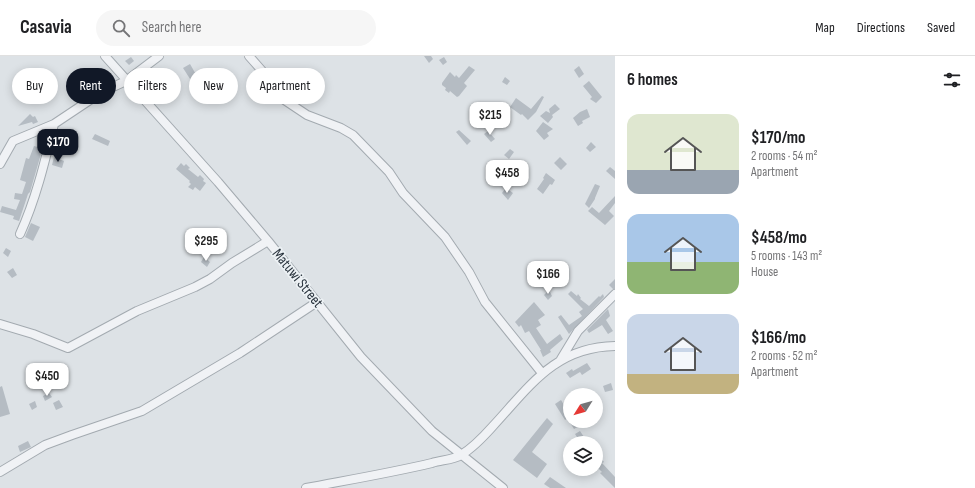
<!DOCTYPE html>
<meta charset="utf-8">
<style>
:root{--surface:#fff;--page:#f6f6f6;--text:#202124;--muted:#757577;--line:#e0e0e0;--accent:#111827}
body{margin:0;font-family:"Sofia Sans Condensed",sans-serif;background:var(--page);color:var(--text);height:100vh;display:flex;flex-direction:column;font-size:15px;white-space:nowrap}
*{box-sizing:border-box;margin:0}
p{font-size:13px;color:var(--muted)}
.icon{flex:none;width:22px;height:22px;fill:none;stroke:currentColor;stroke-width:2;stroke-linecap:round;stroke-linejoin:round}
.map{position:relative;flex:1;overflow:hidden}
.side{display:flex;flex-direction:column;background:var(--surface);width:360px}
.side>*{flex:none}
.guide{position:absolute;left:12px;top:12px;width:380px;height:36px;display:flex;gap:8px}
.needle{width:26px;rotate:233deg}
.controls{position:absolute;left:563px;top:332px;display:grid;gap:8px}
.controls a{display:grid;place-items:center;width:40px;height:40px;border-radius:50%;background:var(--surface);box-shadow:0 2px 10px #0003;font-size:20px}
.price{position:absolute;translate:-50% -34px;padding:0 9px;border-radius:8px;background:#fff;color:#222;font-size:13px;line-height:26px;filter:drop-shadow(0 1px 2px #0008)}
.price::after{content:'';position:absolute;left:50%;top:24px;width:12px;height:9px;margin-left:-6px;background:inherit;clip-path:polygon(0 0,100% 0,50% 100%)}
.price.active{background:var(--accent);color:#fff}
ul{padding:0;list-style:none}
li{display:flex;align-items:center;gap:12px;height:100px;padding:0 12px}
li span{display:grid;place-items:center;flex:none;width:112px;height:80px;border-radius:12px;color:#555}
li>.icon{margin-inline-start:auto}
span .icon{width:48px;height:48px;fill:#fffc;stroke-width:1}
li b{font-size:17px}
h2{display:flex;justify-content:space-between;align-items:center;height:48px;padding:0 12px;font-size:17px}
.tag{padding:0 14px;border-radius:18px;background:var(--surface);box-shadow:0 2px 10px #0003;font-size:14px;line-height:36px}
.tag.active{background:var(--accent);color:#fff}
header{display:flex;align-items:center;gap:24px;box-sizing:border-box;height:56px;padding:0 20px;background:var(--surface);border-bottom:1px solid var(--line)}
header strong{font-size:19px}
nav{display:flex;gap:22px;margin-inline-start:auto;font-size:14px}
.search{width:280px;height:36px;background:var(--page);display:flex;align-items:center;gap:10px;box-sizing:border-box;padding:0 14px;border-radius:22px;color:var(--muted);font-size:15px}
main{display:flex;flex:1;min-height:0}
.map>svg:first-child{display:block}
</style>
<header>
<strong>Casavia</strong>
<div class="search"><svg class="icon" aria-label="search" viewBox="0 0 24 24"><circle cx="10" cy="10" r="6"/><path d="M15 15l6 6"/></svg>Search here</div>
<nav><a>Map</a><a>Directions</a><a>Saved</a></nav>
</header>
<main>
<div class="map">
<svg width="615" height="432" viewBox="0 0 615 432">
<rect width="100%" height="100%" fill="#dde2e6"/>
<path fill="#b5bcc3" d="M424 0H431L433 3 429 7Z
M131 1 134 5 129 9 125 5Z
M444 1 447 6 443 9 439 4Z
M190 8 198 22 192 26 183 12Z
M469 10 475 14 464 27 467 30 459 40 457 41 450 35 449 37 445 34 446 32 442 29V27L450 16 455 21 456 19 459 22Z
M579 10 584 18 579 22 574 14Z
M505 21 510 25 507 29 502 26Z
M589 25 602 41 596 47 590 43 592 41 583 30Z
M89 31 92 36 86 40 83 34Z
M542 40 544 41 536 56 528 64 522 58 521 59 510 51 516 42 531 53Z
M555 48 560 53 552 59 553 61 548 67 540 60 546 55 550 57 549 53Z
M587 53 590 61 582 65 583 67 578 70 573 62 580 56Z
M30 58 33 61 35 60 38 66 33 68 32 66 18 70Z
M543 66 553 73 547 77 549 80 544 84 536 75Z
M459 74 471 85 467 89 456 76Z
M488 75 495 83 491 86 484 78Z
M95 78 110 85 108 90 92 83Z
M591 86 596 91 590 96 586 92Z
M34 90 41 92V91H43L30 136 28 138 19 165 13 163 14 160 0 156 2 150 16 154 20 144 14 143 15 137 22 138 26 126 20 124 26 102 29 103Z
M510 93 514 96 509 103 504 99Z
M54 101 64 105 62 112 52 109Z
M560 101 567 108 561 114 554 107Z
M181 107 184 110 186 108 190 112 188 113 198 121 200 119 204 123 203 125 206 127 200 135 195 131 193 134 188 131 191 128 189 126 190 125 176 113Z
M610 111 615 115V123L606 115Z
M508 113 516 118 511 126 506 123 507 121 503 118Z
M546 117 555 124 552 129 550 128 543 138 537 133 544 123 543 122Z
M595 128 600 130 595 142V143L589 152 585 148Z
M506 132 513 137 508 144 502 137Z
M615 140V147L609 155 614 160 605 169 588 155 592 151 599 157Z
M31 167 40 171 33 185 25 181Z
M190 181 196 186 192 191 186 186Z
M6 192 11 195 8 201 3 197Z
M204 201 210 206 207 211 201 206Z
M13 212 17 219 12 222 7 216Z
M615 223V233H613L609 229Z
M549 234 552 240 548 244 544 239Z
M571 235 577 240 578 238 581 242 580 243 589 250 599 240 600 241 603 238 604 241 569 278 558 261 561 259 569 269 582 260 579 256 583 253 568 238Z
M534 246 545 259 538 264 541 269 536 272 547 288 560 278 563 283 550 294 551 296 543 301 540 294H541L529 275 525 277 521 269 519 271 515 266Z
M608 253 610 260 606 264 613 275 608 278 602 269 589 277 587 274Z
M587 307 591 313 582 319 580 316 570 322 566 317 572 313 573 315Z
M611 327 613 334 605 336 603 330Z
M2 330 10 358 0 361V331Z
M49 337 52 341 45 345 43 340Z
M59 344 63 351 56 354 53 347Z
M561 344 570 359V361L565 364 555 348Z
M35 345 37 351 32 354 29 348Z
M547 362 553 368 532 396 547 408 537 422 513 404Z
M569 365H576L579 370 574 373Z
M580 375 584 381 579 384 575 378Z
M28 385 31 391 20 396 18 390Z
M596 396 604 406 602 407 615 421V432L600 417 602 416 597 411 596 412Z
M550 421 566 432H550L544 428Z"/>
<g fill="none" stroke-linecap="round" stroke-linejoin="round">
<g stroke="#a3aab0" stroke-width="10">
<path id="minor" d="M105 0 218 126 268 185 361 301 432 375 503 432
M249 0 263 16 269 29 277 39 307 59 341 72 353 79 389 116 403 137 445 181 469 216 485 246 542 317
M0 108 13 85 54 68 102 36 126 25 159 0
M20 178C36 143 45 105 54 68
M0 268 33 278 68 292 137 255 195 231 210 223 232 207 268 185
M561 303 578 275 615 238
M0 416 45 389 72 379 142 355 240 297 317 246
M306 432C348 424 390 417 432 407 441 404 453 404 461 399 471 393 485 379 493 370 530 330 555 291 615 290"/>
</g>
<use href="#minor" stroke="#f0f2f5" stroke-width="8"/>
</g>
<g text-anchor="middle" stroke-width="3.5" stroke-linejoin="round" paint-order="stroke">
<g font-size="15" fill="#28323c" stroke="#ecf1f4">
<text transform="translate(298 222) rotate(51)" y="5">Matuwi Street</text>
</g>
</g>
</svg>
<div class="controls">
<a><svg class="needle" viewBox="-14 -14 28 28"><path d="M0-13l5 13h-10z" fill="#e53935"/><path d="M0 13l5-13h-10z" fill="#757577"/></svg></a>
<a><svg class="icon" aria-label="layers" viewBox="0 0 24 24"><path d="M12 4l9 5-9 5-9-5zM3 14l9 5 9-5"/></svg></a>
</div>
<b class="price" style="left:490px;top:80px">$215</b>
<b class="price active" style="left:58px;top:107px">$170</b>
<b class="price" style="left:507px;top:138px">$458</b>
<b class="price" style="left:206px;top:206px">$295</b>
<b class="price" style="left:548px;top:239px">$166</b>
<b class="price" style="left:47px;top:341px">$450</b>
<div class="guide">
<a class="tag">Buy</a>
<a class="tag active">Rent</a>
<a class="tag">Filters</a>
<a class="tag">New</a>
<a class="tag">Apartment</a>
</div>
</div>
<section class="side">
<h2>6 homes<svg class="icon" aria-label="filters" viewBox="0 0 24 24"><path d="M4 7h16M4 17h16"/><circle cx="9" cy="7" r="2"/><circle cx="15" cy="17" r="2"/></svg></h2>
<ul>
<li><span style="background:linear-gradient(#dfe7d0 70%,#9aa5b1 0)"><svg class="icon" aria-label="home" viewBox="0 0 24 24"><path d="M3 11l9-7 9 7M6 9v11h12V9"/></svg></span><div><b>$170/mo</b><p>2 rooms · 54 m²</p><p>Apartment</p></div></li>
<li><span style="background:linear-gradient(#a9c7e8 60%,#8fb573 0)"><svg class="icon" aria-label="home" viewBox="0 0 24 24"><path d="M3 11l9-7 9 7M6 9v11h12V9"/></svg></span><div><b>$458/mo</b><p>5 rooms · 143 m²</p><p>House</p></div></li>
<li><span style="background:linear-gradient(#c9d6e8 75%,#c2b280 0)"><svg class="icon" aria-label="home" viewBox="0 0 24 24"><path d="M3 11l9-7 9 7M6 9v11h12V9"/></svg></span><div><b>$166/mo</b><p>2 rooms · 52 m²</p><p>Apartment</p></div></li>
</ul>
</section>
</main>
